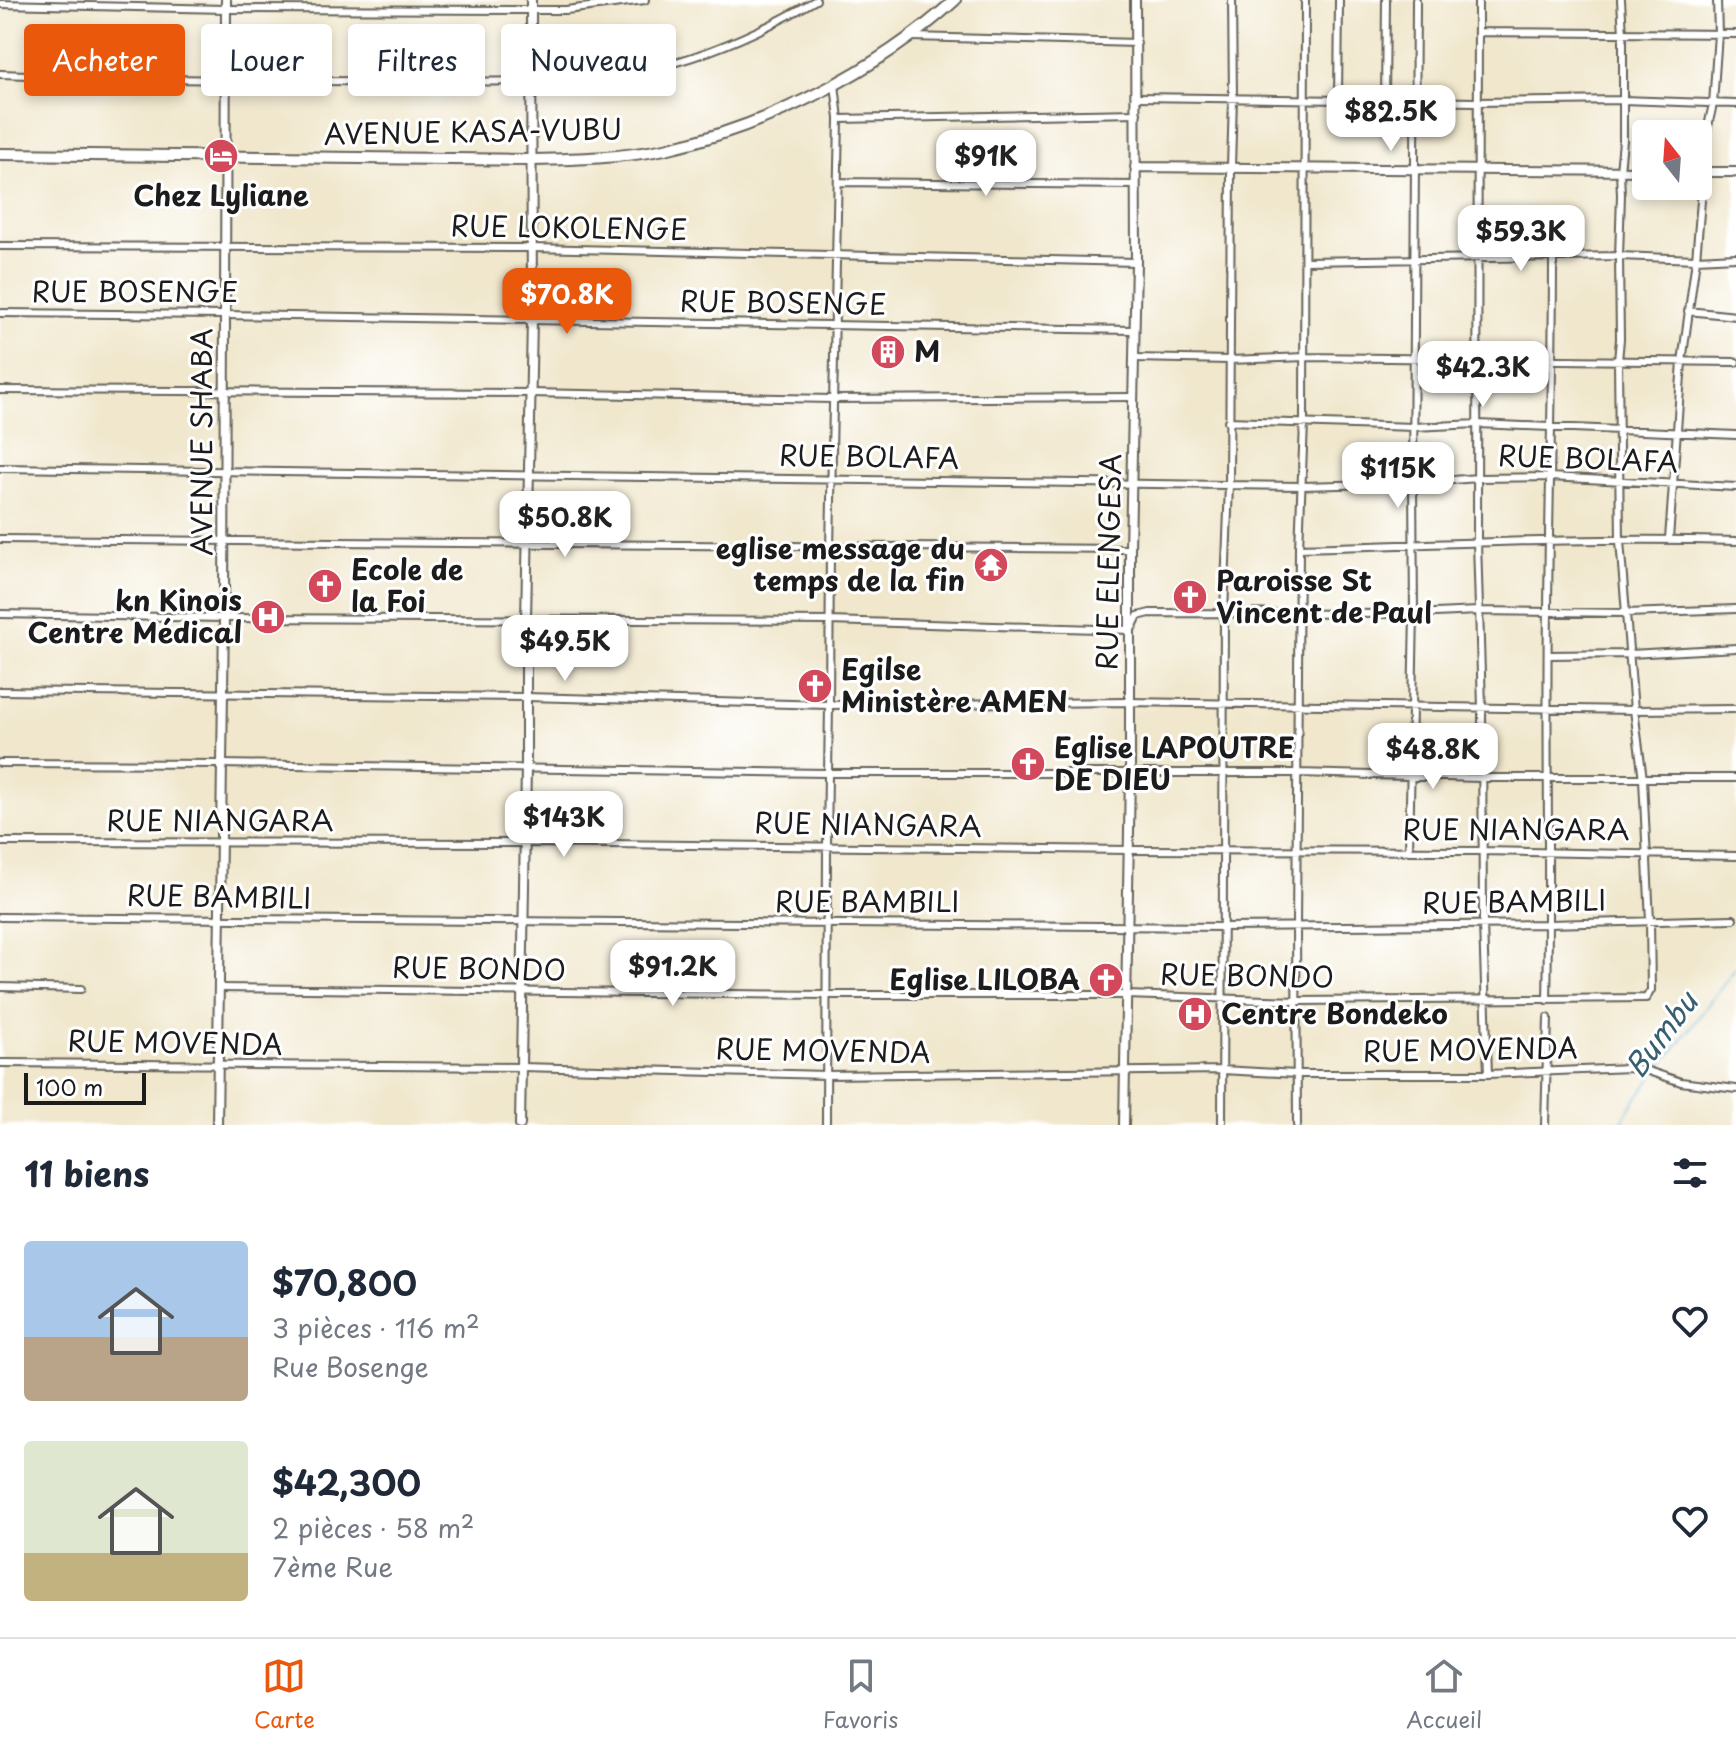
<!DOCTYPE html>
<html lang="fr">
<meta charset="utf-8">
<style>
:root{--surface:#fff;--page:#f6f6f7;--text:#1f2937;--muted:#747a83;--line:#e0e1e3;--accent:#ea580c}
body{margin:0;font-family:"Playpen Sans",sans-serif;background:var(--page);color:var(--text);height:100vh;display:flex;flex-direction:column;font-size:30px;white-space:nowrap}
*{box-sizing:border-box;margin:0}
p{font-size:26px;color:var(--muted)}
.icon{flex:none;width:44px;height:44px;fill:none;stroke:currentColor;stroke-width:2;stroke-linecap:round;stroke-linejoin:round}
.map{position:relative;height:1125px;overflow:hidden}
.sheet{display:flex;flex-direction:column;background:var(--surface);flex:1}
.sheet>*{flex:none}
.hud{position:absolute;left:24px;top:24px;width:800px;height:72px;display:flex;gap:16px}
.needle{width:52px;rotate:343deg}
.tools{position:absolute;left:1632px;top:120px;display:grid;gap:16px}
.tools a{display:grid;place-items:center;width:80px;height:80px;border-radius:8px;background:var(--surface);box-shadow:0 4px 12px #0003;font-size:40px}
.scale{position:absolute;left:24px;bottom:20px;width:122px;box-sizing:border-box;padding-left:8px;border:4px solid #1c1c1c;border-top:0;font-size:22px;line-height:28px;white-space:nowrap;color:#1c1c1c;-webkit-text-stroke:6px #fff;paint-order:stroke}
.price{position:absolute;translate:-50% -68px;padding:0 18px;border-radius:16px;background:#fff;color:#222;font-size:26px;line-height:52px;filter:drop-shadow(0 2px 4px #0008)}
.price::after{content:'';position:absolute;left:50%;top:48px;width:24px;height:18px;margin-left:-12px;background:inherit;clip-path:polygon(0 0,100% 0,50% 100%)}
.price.active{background:var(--accent);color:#fff}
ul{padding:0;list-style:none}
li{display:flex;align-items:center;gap:24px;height:200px;padding:0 24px}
li span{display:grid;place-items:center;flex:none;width:224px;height:160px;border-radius:8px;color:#555}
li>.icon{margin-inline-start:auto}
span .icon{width:96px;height:96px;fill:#fffc;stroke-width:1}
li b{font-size:34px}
h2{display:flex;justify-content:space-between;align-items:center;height:96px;padding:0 24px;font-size:34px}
.pill{padding:0 28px;border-radius:8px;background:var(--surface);box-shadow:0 4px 12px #0003;font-size:28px;line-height:72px}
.pill.active{background:var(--accent);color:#fff}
.tab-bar{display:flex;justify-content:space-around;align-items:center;height:112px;border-top:2px solid var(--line);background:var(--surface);font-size:22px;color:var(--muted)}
.tab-bar a{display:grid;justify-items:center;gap:4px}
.tab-bar .active{color:var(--accent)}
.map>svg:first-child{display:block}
</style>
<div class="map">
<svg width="1736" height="1125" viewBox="0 0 1736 1125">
<rect width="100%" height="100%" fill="#fff"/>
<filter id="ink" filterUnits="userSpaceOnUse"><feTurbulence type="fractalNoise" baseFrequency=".0125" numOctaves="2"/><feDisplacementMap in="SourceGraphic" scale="16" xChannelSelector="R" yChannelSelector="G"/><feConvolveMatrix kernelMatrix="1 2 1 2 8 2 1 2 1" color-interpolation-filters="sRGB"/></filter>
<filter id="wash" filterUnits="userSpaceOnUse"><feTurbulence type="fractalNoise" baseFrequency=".006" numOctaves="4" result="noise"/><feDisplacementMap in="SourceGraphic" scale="32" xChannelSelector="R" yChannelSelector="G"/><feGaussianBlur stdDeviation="1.8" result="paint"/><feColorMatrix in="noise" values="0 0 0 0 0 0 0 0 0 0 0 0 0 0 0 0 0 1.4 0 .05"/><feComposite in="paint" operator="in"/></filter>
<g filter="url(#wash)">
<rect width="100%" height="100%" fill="#f0e7cc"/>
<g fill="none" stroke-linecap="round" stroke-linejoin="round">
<path stroke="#5bb0d7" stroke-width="2" d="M1657 1072 1736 968
M1620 1125 1637 1097 1653 1077"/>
</g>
</g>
<g filter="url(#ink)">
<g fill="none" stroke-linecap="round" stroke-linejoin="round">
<g stroke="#66635a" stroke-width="10">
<path id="minor" d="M1478 0 1477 542 1482 707 1483 924 1488 1074
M0 4 226 9 531 10H566L645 0
M1478 32 1736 34
M912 37 1137 43
M0 74C140 79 279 82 419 81 495 81 574 85 649 69 709 56 763 31 816 0
M1137 97 1476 102 1623 100 1736 104
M1338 100 1339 0
M1385 101 1386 0
M839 119 1137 113
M838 182 1135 185
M0 246 531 248 1136 262
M1305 261 1619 256 1696 259 1736 257
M1688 311 1736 316
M0 313 225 315 1134 330
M1134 358 1230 360 1305 357 1736 362
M0 390 530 393 832 399 1133 397
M1228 421 1414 427 1478 424 1736 435
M0 468 1302 486 1413 483 1478 478 1549 477 1736 487
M0 539 1130 549
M1669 539 1682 362 1696 259 1707 131 1713 104 1718 34 1717 0
M1299 548C1444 544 1591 537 1736 541
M0 614 224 618 829 621 1131 630 1138 616 1150 613 1414 614 1478 611 1627 613 1736 609
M1549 655 1630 654 1736 648
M0 691 526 697 829 705 1129 702 1634 710 1736 709
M0 763 221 764 828 773H1298L1482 778H1736
M0 842 525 843 1128 850 1483 851 1736 856
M1409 851 1414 614 1413 483 1416 0
M0 917 1223 927 1549 924 1733 919
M0 987 81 989
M220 988 827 995H1127L1297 1001 1646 998 1651 990 1650 921 1643 779 1634 710 1620 541 1618 361 1620 339 1619 256 1621 195 1620 171 1623 141V34L1621 0
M1547 1000C1550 870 1546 740 1548 610 1549 493 1553 375 1553 257
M0 1063 521 1067 826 1075 1222 1070 1297 1074H1488L1630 1068 1645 1070 1681 1082 1736 1089
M826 1125 827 846 829 705 830 548 839 119 835 84
M1222 1125 1224 614 1229 485 1231 167 1233 98 1232 0
M1297 1125 1296 926 1299 548 1304 423 1305 0
M1545 1125 1548 1018"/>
</g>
<g stroke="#66635a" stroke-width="12">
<path id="tertiary" d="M1135 167 1646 171
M1698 172H1736
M217 1125 224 618 226 0
M520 1125 526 767V619L532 320 531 0
M1124 1125 1130 773V549L1136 262 1135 0"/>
</g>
<g stroke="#66635a" stroke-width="14">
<path id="primary" d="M0 154 532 160C576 159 621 158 665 149 768 126 877 71 955 0"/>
</g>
<use href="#minor" stroke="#fff" stroke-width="6"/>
<use href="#tertiary" stroke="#fff" stroke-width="8"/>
<use href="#primary" stroke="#fff" stroke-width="10"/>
</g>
</g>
<defs>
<g id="hotel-disc" transform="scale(1.8)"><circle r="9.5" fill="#d1495b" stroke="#fff"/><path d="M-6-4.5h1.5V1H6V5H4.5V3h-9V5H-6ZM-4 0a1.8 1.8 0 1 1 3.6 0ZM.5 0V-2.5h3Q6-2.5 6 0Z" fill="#fff"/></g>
<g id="building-disc" transform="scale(1.8)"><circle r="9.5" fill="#d1495b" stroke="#fff"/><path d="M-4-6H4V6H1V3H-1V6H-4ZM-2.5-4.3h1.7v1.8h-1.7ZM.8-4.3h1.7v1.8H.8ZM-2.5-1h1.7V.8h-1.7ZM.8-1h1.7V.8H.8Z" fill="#fff"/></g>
<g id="temple-disc" transform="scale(1.8)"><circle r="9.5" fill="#d1495b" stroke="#fff"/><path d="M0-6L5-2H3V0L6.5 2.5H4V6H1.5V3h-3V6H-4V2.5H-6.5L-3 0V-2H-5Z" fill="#fff"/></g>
<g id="church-disc" transform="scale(1.8)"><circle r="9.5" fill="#d1495b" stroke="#fff"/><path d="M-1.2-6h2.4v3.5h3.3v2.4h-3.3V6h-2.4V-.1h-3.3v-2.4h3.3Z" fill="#fff"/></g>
<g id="hospital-disc" transform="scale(1.8)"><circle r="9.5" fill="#d1495b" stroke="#fff"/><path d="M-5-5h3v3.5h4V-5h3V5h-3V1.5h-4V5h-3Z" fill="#fff"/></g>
</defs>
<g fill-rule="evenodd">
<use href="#hotel-disc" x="221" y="156"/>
<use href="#building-disc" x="888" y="352"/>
<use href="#temple-disc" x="991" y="565"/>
<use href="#church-disc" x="325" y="586"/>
<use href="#church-disc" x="1190" y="597"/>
<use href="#hospital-disc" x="268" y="617"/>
<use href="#church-disc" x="815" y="686"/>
<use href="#church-disc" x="1028" y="764"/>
<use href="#church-disc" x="1106" y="980"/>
<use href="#hospital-disc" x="1195" y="1014"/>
</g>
<g text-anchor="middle" stroke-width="6" stroke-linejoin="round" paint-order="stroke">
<g font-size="28" fill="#1c1c1c" stroke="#fff">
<text transform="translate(473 132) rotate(-1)" y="10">AVENUE KASA-VUBU</text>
<text transform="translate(569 228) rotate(1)" y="10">RUE LOKOLENGE</text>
<text x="135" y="302">RUE BOSENGE</text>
<text transform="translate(783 303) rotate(1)" y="10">RUE BOSENGE</text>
<text transform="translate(202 442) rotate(-90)" y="10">AVENUE SHABA</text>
<text transform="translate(869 457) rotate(1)" y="10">RUE BOLAFA</text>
<text transform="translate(1588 459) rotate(2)" y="10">RUE BOLAFA</text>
<text transform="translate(1109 562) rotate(-89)" y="10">RUE ELENGESA</text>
<text x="220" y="831">RUE NIANGARA</text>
<text transform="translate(868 825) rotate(1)" y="10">RUE NIANGARA</text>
<text x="1516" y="840">RUE NIANGARA</text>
<text transform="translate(219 897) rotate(1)" y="10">RUE BAMBILI</text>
<text x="867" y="912">RUE BAMBILI</text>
<text transform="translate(1514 902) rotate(-1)" y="10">RUE BAMBILI</text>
<text transform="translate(479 969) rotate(1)" y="10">RUE BONDO</text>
<text transform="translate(1247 976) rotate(1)" y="10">RUE BONDO</text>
<text transform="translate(175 1043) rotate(1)" y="10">RUE MOVENDA</text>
<text transform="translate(1470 1050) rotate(-1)" y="10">RUE MOVENDA</text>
<text transform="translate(823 1051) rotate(1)" y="10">RUE MOVENDA</text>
</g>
<g font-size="28" font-weight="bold" fill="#1c1c1c" stroke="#fff" text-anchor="start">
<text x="221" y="206" text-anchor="middle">Chez Lyliane</text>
<text x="914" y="362">M</text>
<text x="965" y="559" text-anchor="end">eglise message du<tspan x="965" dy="32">temps de la fin</tspan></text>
<text x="351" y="580">Ecole de<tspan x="351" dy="32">la Foi</tspan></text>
<text x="1216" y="591">Paroisse St<tspan x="1216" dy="32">Vincent de Paul</tspan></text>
<text x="242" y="611" text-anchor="end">kn Kinois<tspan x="242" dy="32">Centre Médical</tspan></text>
<text x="841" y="680">Egilse<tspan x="841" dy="32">Ministère AMEN</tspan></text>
<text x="1054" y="758">Eglise LAPOUTRE<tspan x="1054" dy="32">DE DIEU</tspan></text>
<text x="1080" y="990" text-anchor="end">Eglise LILOBA</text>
<text x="1221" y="1024">Centre Bondeko</text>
</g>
<g font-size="30" font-style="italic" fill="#385f70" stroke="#fff">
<text transform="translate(1662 1035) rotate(-53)" y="10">Bumbu</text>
</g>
</g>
</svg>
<div class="tools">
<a><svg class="needle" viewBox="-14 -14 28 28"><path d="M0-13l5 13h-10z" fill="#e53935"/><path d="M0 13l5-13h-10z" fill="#747a83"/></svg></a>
</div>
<div class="scale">100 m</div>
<b class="price" style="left:1391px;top:153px">$82.5K</b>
<b class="price" style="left:986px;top:198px">$91K</b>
<b class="price" style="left:1521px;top:273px">$59.3K</b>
<b class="price active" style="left:567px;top:336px">$70.8K</b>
<b class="price" style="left:1483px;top:409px">$42.3K</b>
<b class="price" style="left:1398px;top:510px">$115K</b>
<b class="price" style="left:565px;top:559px">$50.8K</b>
<b class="price" style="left:565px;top:683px">$49.5K</b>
<b class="price" style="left:1433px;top:791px">$48.8K</b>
<b class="price" style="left:564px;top:859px">$143K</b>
<b class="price" style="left:673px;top:1008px">$91.2K</b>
<div class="hud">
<a class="pill active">Acheter</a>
<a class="pill">Louer</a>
<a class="pill">Filtres</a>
<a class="pill">Nouveau</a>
</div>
</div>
<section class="sheet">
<h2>11 biens<svg class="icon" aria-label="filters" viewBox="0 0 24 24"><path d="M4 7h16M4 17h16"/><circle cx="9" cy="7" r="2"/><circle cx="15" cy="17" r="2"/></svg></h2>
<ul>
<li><span style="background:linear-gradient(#a9c7e8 60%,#b9a48a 0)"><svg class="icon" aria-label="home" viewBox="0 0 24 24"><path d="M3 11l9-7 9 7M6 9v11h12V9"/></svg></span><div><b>$70,800</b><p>3 pièces · 116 m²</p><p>Rue Bosenge</p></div><svg class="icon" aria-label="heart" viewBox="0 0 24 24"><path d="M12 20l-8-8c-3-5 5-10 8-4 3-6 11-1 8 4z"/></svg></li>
<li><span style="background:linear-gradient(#dfe7d0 70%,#c2b280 0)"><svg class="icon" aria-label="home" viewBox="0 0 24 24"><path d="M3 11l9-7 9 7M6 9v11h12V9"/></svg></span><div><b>$42,300</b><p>2 pièces · 58 m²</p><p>7ème Rue</p></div><svg class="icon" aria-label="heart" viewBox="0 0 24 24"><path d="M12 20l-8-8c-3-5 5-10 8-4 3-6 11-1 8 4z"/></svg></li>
</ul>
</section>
<nav class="tab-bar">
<a class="active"><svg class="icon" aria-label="map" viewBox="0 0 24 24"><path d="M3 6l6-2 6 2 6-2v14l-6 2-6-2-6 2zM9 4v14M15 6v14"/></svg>Carte</a>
<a><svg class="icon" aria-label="saved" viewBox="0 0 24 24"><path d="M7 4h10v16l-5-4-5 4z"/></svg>Favoris</a>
<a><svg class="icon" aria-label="home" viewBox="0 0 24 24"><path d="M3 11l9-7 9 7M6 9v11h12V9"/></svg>Accueil</a>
</nav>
